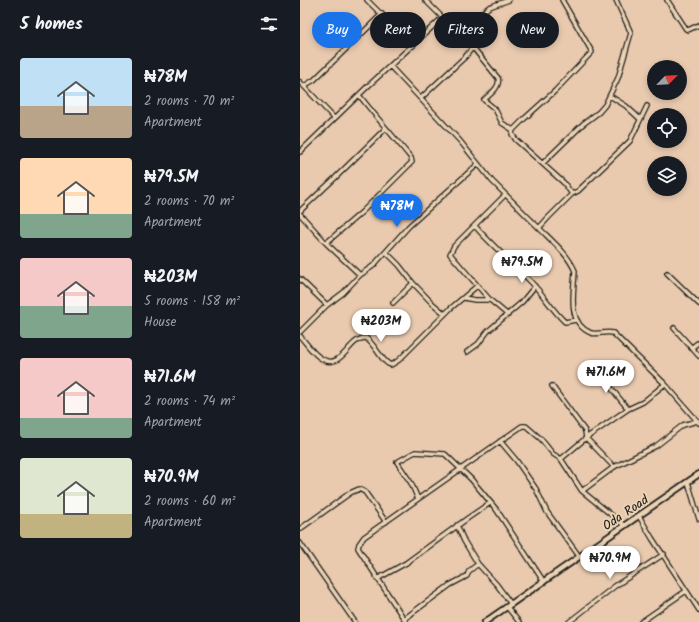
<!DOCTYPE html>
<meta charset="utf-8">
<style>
:root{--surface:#171b24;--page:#20242c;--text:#f1f3f6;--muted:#9ea1a6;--accent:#1a73e8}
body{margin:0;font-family:Kalam,sans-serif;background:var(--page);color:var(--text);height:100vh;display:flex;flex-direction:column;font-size:15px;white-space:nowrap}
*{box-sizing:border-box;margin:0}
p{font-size:13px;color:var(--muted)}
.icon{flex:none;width:22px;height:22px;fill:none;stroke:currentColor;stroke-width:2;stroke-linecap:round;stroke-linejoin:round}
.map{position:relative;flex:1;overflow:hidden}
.panel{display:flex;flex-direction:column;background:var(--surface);width:300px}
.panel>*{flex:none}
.hud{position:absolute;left:12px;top:12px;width:327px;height:36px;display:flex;gap:8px}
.needle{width:26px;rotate:66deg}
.tools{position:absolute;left:347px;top:60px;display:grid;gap:8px}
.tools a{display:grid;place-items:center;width:40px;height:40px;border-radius:50%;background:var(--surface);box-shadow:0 2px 6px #0003;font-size:20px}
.price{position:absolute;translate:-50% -34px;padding:0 9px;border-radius:14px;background:#fff;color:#222;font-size:13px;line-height:26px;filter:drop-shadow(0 1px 2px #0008)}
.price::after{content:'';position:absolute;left:50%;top:24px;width:12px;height:9px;margin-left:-6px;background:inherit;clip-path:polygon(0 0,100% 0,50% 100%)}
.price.on{background:var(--accent);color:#fff}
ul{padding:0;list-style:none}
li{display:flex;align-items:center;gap:12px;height:100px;padding:0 20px}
li span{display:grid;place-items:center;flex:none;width:112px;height:80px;border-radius:4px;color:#555}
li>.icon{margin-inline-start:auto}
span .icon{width:48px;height:48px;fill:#fffc;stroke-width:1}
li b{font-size:17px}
h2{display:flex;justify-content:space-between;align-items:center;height:48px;padding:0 20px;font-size:17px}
.pill{padding:0 14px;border-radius:18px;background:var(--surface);box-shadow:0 2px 6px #0003;font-size:14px;line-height:36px}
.pill.on{background:var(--accent);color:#fff}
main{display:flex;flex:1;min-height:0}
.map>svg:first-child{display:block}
</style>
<main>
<section class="panel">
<h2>5 homes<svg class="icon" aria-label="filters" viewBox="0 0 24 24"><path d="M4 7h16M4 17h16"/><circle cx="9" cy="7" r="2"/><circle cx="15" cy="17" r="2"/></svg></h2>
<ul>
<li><span style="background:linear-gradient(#bfe0f5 60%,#b9a48a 0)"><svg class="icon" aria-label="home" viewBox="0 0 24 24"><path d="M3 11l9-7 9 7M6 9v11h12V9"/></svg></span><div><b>₦78M</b><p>2 rooms · 70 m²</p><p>Apartment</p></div></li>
<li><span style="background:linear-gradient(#ffd9b3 70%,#7fa58c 0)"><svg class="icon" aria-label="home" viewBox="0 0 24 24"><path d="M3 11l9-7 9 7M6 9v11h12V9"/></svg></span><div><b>₦79.5M</b><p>2 rooms · 70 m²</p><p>Apartment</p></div></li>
<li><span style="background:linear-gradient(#f6c9c9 60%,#7fa58c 0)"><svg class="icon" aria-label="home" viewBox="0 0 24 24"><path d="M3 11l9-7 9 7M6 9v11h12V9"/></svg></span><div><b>₦203M</b><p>5 rooms · 158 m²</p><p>House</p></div></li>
<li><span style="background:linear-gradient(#f6c9c9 75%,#7fa58c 0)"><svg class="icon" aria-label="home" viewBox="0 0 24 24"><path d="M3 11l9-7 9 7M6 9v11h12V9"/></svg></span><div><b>₦71.6M</b><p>2 rooms · 74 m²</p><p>Apartment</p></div></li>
<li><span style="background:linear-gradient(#dfe7d0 70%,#c2b280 0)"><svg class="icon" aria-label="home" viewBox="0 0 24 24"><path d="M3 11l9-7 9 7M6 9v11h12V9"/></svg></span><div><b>₦70.9M</b><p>2 rooms · 60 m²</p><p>Apartment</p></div></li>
</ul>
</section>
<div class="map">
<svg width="399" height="622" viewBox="0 0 399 622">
<rect width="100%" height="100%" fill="#e9caaf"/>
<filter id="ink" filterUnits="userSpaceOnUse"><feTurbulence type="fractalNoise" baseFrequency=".025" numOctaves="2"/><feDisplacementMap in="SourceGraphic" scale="8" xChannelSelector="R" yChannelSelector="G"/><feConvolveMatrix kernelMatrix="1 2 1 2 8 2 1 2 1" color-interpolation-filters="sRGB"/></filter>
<g filter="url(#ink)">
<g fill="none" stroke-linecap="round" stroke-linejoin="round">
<g stroke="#1c1c1c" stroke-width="6">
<path id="street" d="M67 0 113 46
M125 0 175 50 198 78C201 87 190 94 184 100L195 109 202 123 213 130
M262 0 292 52 255 91 224 119 213 130 212 134 216 140 264 183 272 194 248 218 239 228C252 241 268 254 275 271 274 291 266 323 291 333 298 335 305 331 313 333L365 384 399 423
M367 0 386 29 388 30 399 25
M159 34 173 20 189 7 209 0
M90 66 160 141 192 181 239 228
M0 82 34 118
M4 86 14 80 82 14
M310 96 326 106 340 119
M121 98 166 56 172 48
M0 152 67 87 142 18
M243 163 283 124 299 112 305 105 318 78 331 33 316 0
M272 194 278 191 330 141 347 106
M205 195 154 246 150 254 190 300 208 315
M0 211 35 178 85 129
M0 214 26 243 60 275
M175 226C192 246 213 263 231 282 244 295 252 310 265 322L276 320
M26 243 62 212 112 162 111 158C94 137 76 117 59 95
M86 252 99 265 113 283 132 303 145 314
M367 273 399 304
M0 279 27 305
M164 298 175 300H190
M93 303 113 283
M374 328 399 356
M0 332 27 305 43 293 60 275 73 266 109 226 178 164
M0 336C6 343 12 352 19 357 42 374 48 337 66 338 75 344 82 363 91 365L99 360 151 308 177 286
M391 348 399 342
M167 352 178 344 188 331 222 302 235 286
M296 369 328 409
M252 386 285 431 286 438 314 467
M200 441 216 460 236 489 247 512 279 556
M261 459 286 438 328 409 343 402 365 384
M388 482 399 519
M282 491 314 467 356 446 383 425 397 421
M118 499 111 483 97 462 115 452 145 454 171 479 196 509 244 582
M339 516 352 538 399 610
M157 525 164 541 178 564 197 585 211 604
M0 529 50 493 59 489 65 492 86 522
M0 543 55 622
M77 579 106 563 168 518 190 503
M207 607 219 622
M104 619 150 585 167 576 169 571 178 564
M106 622 58 548 59 544 64 537 222 426H226L241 439 253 454 261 459 282 491 325 526
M269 622 315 586 364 554
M341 622 386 591"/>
</g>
<g stroke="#1c1c1c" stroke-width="8">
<path id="secondary" d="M185 622 399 474"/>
</g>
<use href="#street" stroke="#ebd3b3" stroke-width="3.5"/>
<use href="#secondary" stroke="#ebd3b3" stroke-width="4.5"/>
</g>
</g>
<g text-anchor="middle" stroke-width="4" stroke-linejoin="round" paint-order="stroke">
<g font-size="13" fill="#1c1c1c" stroke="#ebd3b3">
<text transform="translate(325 512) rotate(-34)" y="5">Oda Road</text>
</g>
</g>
</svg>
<div class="tools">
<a><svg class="needle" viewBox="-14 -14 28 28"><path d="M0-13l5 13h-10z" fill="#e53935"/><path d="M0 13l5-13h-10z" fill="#9ea1a6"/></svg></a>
<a><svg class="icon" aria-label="locate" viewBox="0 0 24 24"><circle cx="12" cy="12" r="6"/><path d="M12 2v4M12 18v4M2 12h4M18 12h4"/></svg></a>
<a><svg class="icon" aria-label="layers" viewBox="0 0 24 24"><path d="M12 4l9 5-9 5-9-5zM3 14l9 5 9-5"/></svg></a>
</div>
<b class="price on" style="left:97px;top:228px">₦78M</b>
<b class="price" style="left:222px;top:284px">₦79.5M</b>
<b class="price" style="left:81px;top:343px">₦203M</b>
<b class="price" style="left:306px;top:394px">₦71.6M</b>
<b class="price" style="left:310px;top:580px">₦70.9M</b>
<div class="hud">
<a class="pill on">Buy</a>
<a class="pill">Rent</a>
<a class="pill">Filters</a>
<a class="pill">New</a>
</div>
</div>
</main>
